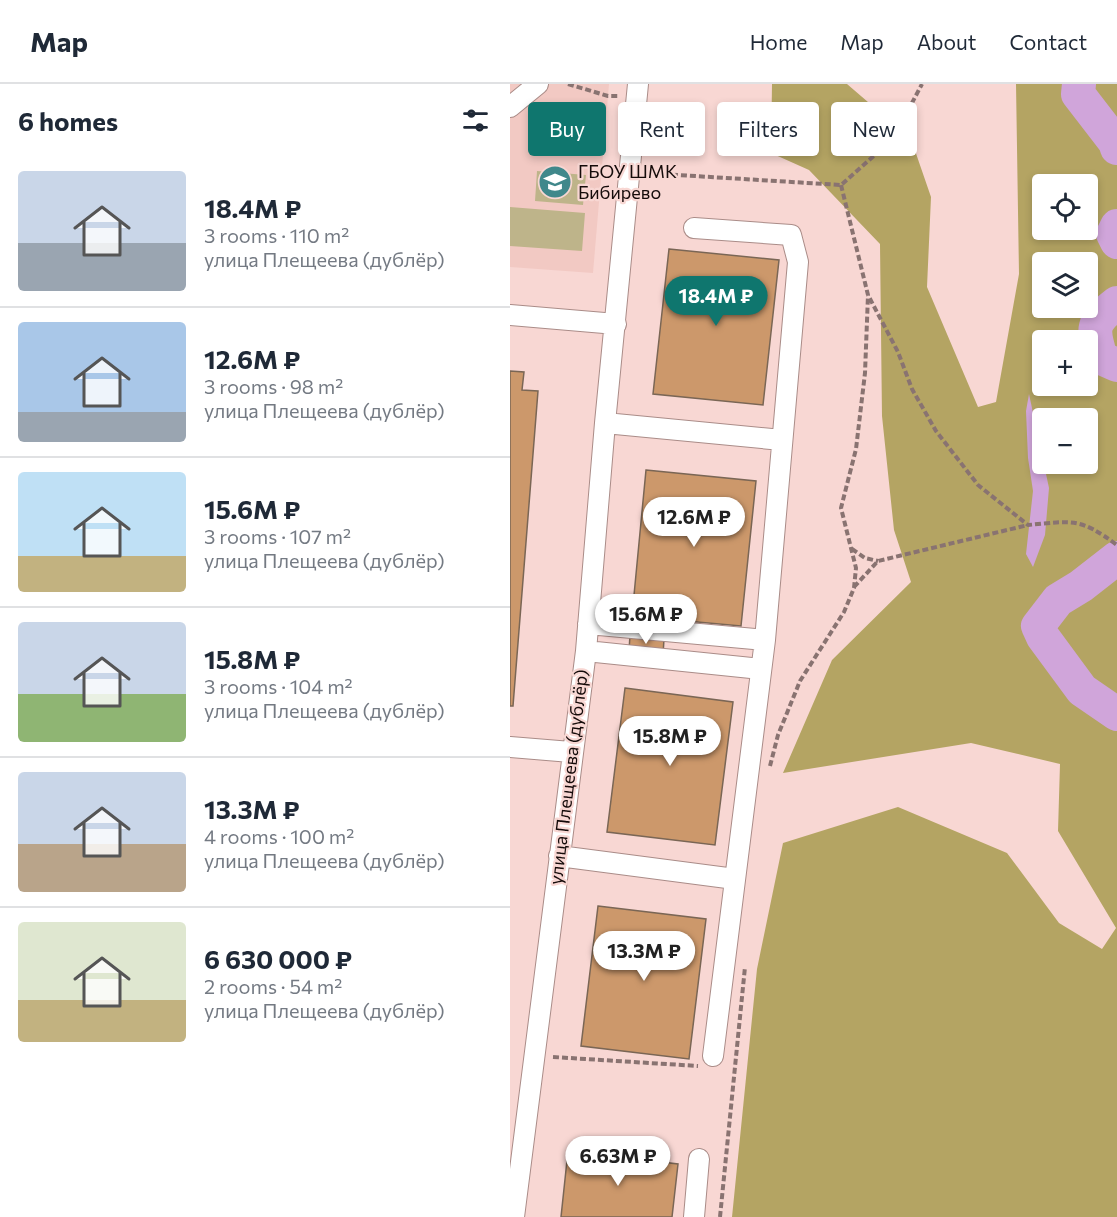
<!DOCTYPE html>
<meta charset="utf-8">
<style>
:root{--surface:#fff;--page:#f6f6f7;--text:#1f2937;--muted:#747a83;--line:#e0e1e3;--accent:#0f766e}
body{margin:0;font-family:Commissioner,sans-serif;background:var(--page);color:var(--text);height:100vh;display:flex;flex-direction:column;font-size:22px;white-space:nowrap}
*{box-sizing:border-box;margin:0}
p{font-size:20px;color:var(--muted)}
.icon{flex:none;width:33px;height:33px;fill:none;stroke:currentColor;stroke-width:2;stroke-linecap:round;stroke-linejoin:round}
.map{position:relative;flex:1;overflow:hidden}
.side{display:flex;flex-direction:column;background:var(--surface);width:510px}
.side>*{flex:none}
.top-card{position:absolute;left:18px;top:18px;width:498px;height:54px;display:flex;gap:12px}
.fabs{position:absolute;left:522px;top:90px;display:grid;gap:12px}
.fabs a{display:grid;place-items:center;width:66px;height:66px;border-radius:6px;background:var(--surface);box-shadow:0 3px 9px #0003;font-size:30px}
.price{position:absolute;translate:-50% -51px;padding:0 14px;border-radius:21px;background:#fff;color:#222;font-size:20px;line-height:39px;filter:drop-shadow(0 2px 3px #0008)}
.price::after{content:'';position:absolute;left:50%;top:36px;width:18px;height:14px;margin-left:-9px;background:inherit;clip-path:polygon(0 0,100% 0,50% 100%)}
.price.active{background:var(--accent);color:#fff}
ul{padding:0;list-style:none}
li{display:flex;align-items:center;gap:18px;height:150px;padding:0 18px}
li+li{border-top:2px solid var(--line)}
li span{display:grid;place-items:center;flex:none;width:168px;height:120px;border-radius:6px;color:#555}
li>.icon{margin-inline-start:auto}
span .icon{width:72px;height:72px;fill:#fffc;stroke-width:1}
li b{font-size:26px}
h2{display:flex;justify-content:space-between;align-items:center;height:72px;padding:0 18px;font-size:26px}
.pill{padding:0 21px;border-radius:6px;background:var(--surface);box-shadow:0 3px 9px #0003;font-size:21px;line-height:54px}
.pill.active{background:var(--accent);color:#fff}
header{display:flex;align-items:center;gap:36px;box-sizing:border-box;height:84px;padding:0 30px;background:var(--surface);border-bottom:2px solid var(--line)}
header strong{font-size:28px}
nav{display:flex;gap:33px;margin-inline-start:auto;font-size:21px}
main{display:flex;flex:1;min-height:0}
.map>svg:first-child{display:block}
</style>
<header>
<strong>Map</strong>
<nav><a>Home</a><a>Map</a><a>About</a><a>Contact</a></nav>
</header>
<main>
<section class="side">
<h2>6 homes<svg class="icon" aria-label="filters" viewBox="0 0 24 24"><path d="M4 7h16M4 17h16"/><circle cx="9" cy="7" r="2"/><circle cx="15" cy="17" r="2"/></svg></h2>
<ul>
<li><span style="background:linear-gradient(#c9d6e8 60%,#9aa5b1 0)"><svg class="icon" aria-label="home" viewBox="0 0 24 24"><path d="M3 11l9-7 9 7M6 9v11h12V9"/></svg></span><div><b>18.4M ₽</b><p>3 rooms · 110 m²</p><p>улица Плещеева (дублёр)</p></div></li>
<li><span style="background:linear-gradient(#a9c7e8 75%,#9aa5b1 0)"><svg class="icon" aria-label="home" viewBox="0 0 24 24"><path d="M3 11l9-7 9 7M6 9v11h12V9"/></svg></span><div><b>12.6M ₽</b><p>3 rooms · 98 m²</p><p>улица Плещеева (дублёр)</p></div></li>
<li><span style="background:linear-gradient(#bfe0f5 70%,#c2b280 0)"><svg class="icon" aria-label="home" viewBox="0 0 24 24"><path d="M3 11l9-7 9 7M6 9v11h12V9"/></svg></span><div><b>15.6M ₽</b><p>3 rooms · 107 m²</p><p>улица Плещеева (дублёр)</p></div></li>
<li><span style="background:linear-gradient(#c9d6e8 60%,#8fb573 0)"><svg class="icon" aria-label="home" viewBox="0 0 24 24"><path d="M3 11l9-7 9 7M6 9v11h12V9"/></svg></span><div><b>15.8M ₽</b><p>3 rooms · 104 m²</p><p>улица Плещеева (дублёр)</p></div></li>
<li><span style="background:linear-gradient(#c9d6e8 60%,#b9a48a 0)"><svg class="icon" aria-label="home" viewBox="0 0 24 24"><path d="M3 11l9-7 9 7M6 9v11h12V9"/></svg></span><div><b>13.3M ₽</b><p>4 rooms · 100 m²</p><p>улица Плещеева (дублёр)</p></div></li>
<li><span style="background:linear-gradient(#dfe7d0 65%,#c2b280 0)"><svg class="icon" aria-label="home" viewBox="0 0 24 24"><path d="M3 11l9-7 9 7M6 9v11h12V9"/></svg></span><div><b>6 630 000 ₽</b><p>2 rooms · 54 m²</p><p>улица Плещеева (дублёр)</p></div></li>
</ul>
</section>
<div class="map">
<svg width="607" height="1133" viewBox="0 0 607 1133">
<rect width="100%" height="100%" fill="#f8d7d3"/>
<path fill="#f2c9c3" d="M0 0H99L83 189 0 183Z"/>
<path fill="#beb48a" d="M27 87 76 91 73 121 25 117Z
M0 123 75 129 72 167 0 162Z"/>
<path fill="#b4a463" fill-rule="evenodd" d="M262 0H337L401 55 421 113 417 203 468 323 486 318 509 190 506 0H607V1133H222L247 885 273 759 388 723 497 769 549 839 592 865 606 844 548 747 550 680 461 659 273 689 322 576 401 498 384 446 372 332 370 160 299 86 261 69ZM532 100H578V146H532ZM532 178H578V224H532ZM532 256H578V302H532ZM532 334H578V380H532Z"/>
<path fill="#d0a5da" d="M519 310 539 404 535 451 523 483 516 470 523 407 518 374 516 327Z"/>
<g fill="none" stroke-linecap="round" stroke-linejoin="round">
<path stroke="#d0a5da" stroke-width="34" d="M569 0 568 10 605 58 607 64
M607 142 603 150 607 158
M607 219C581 239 582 244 591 274L607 281
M607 474 571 502 548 516 528 542 533 553 572 606 607 630"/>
</g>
<path fill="#cc986b" stroke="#7a6655" stroke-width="1.5" d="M159 165 269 176 253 321 143 310Z
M0 287 14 288 12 306 28 307 3 622H0Z
M136 386 246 397 231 542 122 532Z
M120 551 154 555 153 571 119 567Z
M115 604 223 618 205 761 97 748Z
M88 822 196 835 179 975 71 962Z
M58 1067 168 1080 162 1133H51Z"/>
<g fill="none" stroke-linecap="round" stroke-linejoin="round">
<g stroke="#aa8c88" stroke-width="22">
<path id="minor" d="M0 23 28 0
M184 144 281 151 288 178 255 556 203 972
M0 231 106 240
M95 339 272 356
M78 540 255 556
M76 567 251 585
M0 663 61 668
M49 772 225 795
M4 1133 76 567 95 339 128 0
M184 1133 189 1075"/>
</g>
<path stroke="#897371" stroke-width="4" stroke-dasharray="6 3" stroke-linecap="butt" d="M58 0 98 12H110
M135 89 331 101 383 55 412 0
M331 101 358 211 388 268 402 305 426 347 468 401 518 441C563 437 569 433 607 461
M342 465 355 474 368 477
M344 503 368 477 518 441
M260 682 268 651 290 597 334 528 344 504 346 484 331 424 346 365 355 289 358 211
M43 973 188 982
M210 1133 235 883"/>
<use href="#minor" stroke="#fff" stroke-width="20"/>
</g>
<defs>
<g id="school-disc" transform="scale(1.725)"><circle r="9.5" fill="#40888b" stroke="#f8d7d3"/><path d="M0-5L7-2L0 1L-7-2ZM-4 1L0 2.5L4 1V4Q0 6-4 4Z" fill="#fff"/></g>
</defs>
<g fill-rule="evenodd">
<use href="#school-disc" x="45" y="98"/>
</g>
<g text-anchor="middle" stroke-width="4.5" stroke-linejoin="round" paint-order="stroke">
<g font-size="18" fill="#150b0a" stroke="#f8d7d3" text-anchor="start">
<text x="68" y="94">ГБОУ ШМК<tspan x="68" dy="21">Бибирево</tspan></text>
</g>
<g font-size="18" fill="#150b0a" stroke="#f8d7d3">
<text transform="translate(59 693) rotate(-83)" y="6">улица Плещеева (дублёр)</text>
</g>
</g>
</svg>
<div class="fabs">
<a><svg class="icon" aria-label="locate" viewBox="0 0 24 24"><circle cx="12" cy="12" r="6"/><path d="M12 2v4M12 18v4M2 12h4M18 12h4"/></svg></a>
<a><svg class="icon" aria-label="layers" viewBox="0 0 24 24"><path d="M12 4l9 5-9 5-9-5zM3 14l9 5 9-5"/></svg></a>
<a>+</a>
<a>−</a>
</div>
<b class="price active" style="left:206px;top:243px">18.4M ₽</b>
<b class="price" style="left:184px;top:464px">12.6M ₽</b>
<b class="price" style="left:136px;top:561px">15.6M ₽</b>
<b class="price" style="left:160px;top:683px">15.8M ₽</b>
<b class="price" style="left:134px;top:898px">13.3M ₽</b>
<b class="price" style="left:108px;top:1103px">6.63M ₽</b>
<div class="top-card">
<a class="pill active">Buy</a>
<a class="pill">Rent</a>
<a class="pill">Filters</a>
<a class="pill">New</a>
</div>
</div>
</main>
